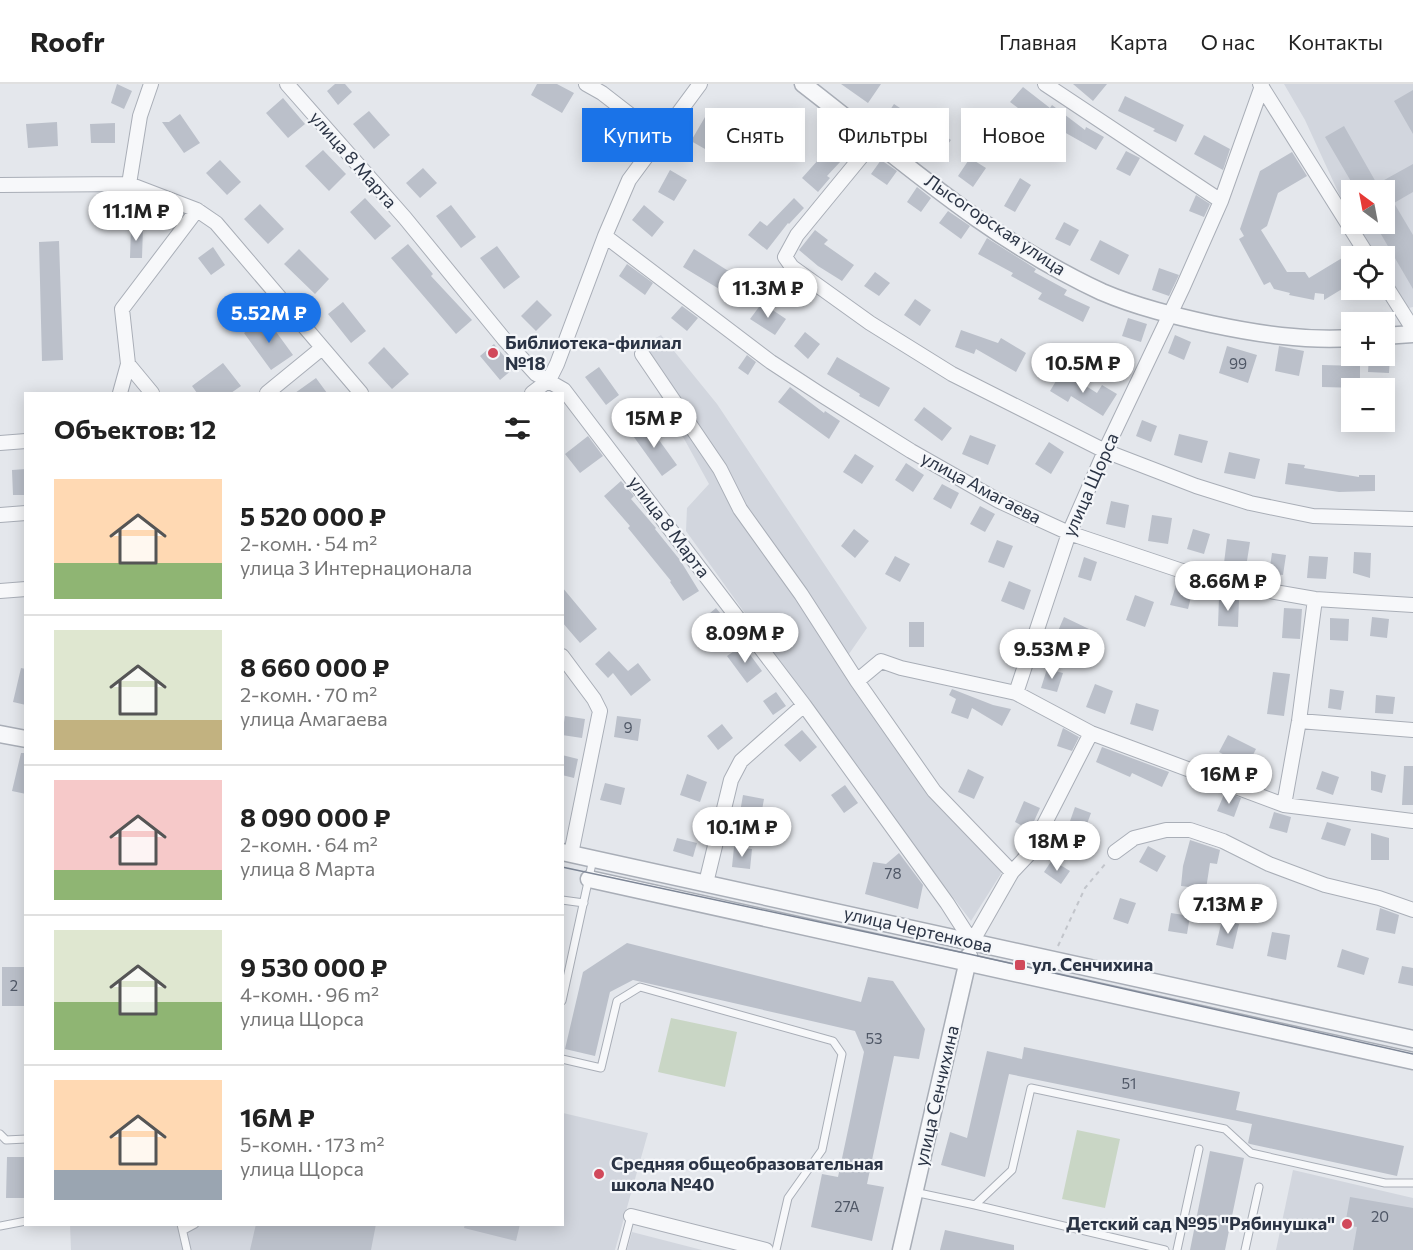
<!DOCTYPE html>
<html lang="ru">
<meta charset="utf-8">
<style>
:root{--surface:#fff;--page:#f6f6f6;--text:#222;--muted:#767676;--line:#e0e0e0;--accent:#1a73e8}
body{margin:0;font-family:Commissioner,sans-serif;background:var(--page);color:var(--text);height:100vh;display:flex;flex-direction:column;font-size:22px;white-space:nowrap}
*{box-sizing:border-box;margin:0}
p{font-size:20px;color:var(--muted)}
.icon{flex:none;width:33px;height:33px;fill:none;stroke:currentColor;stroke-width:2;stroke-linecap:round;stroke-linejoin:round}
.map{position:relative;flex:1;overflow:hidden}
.sheet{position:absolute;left:24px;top:308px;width:540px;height:834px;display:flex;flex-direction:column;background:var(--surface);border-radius:0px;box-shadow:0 3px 15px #0003}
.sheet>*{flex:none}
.top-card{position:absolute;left:582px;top:24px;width:570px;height:54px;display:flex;gap:12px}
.needle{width:39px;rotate:328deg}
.buttons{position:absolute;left:1341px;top:96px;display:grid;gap:12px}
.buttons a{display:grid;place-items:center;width:54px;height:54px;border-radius:0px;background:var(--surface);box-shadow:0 3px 15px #0003;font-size:30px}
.price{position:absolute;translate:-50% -51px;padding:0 14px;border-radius:21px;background:#fff;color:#222;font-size:20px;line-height:39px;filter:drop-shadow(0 2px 3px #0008)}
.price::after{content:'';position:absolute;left:50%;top:36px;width:18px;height:14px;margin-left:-9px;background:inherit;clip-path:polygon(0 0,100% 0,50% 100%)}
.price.on{background:var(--accent);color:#fff}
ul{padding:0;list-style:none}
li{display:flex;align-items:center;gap:18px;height:150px;padding:0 30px}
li+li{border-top:2px solid var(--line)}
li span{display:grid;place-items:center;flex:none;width:168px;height:120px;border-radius:0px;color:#555}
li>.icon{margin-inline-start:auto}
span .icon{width:72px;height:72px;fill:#fffc;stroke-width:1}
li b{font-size:26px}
h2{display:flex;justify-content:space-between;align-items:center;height:72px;padding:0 30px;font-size:26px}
.pill{padding:0 21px;border-radius:0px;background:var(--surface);box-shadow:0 3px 15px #0003;font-size:21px;line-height:54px}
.pill.on{background:var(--accent);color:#fff}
header{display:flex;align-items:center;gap:36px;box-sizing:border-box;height:84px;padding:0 30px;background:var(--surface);border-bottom:2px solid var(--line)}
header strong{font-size:28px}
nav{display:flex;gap:33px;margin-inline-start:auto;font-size:21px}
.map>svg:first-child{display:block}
</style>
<header>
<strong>Roofr</strong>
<nav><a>Главная</a><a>Карта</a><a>О нас</a><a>Контакты</a></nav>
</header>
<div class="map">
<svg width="1413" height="1166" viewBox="0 0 1413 1166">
<rect width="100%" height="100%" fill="#e4e7ec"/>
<path fill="#d2d6de" d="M1284 0H1413V223L1404 225 1385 192 1384 172H1373L1354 140H1384V106H1352L1351 136 1305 36Z
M661 251 717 320 867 544 842 580 933 713 1002 788 971 837 873 708 686 447 687 424 709 400 635 266Z
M563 1029 648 1049 615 1166H71L70 1140H562Z
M1293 1086 1413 1114V1166H1276Z
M632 1148 702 1166H627Z"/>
<path fill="#c9d6c5" d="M671 934 737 948 725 1003 658 988Z
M1077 1046 1120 1055 1105 1124 1062 1115Z"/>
<path fill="#bbc0ca" d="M117 0 132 7 124 25 111 19Z
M335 0H345L352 8 338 21 327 7Z
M537 0H557L574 9 562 29 531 11Z
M841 0H881L868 19Z
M1073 0H1107L1093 17Z
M1023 3 1050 24 1052 21 1085 46 1086 43 1104 53 1096 66 1064 48 1061 52 1029 28 1027 31 1010 18Z
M1413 6V50L1394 17Z
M1125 12 1184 41 1176 58 1153 47 1155 45 1118 27Z
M283 14 305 40 288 54 266 29Z
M894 20 909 30 898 46 884 35Z
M369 27 390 51 374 65 353 40Z
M180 30 200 59 184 69 162 38H169Z
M601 30 618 37 609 58 592 50Z
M705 33 719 41 705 65 691 57Z
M57 38 58 62 28 64 26 40Z
M115 39V59H91L90 40Z
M1344 42 1377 100 1413 80V108L1394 119 1413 151V205L1375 140H1384V106H1356L1325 53Z
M936 45 951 56 935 78 920 67Z
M836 46 854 63 827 92 830 94 818 108 802 94 827 66 822 62Z
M1204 51 1230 65 1223 86 1194 70Z
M323 66 346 90 329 107 305 82Z
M1126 67 1140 74 1130 92 1116 85Z
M1292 68 1307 92 1278 109 1267 142 1261 146 1287 188H1305L1309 194 1352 168V199L1324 216V210L1315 209 1314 216 1289 211 1290 209 1274 205 1270 198 1264 201 1239 155 1244 152 1240 145 1260 87Z
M970 74 986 84 973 103 958 92Z
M220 76 241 98 227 111 206 89Z
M881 76 897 87 887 101 871 90Z
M423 84 437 99 420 114 406 99Z
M670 86 687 96 674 117 658 108Z
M1020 94 1031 101 1015 128 1004 122Z
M917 103 931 114 921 128 907 118Z
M1196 111 1210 120 1204 133 1189 127Z
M365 114 391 142 375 156 350 128Z
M794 114 804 124 789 140 788 139 767 166 748 151 760 137 767 142Z
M260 120 284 145 268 160 244 135Z
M451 121 476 153 461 164 436 132Z
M644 121 664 138 652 153 632 136Z
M948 127 970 142 961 155 939 139Z
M1064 138 1079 146 1070 162 1055 155Z
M131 143H143L142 174H130Z
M815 146 828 156 824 160 854 181 842 197 818 182 799 166Z
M987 154 1036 185 1034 188 1067 206 1064 211 1090 223 1083 238 1038 215 1042 209 1011 192 1013 189 978 170Z
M1100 156 1129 171 1119 191 1090 176Z
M59 157 63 276 42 277 39 158Z
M408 160 433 190 431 192 472 236 456 250 391 174Z
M497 162 520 193 504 205 480 174Z
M213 163 225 181 211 191 198 174Z
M299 165 329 195 315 210 284 180Z
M694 165 744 197 734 214 683 183Z
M627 180 653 199 645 211 619 192Z
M1159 184 1179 191 1169 212 1152 206Z
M875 188 890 199 879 212 864 202Z
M915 215 931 226 920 242 904 231Z
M537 216 552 231 536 247 521 232Z
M343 218 366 247 351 259 328 230Z
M762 219 786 235 775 251 750 235Z
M682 222 698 234 687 247 671 234Z
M266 234 293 271 271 286 244 249Z
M1128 234 1147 240 1141 258 1122 252Z
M961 246 998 259 1001 254 1026 269 1016 288 976 265 974 270 955 263Z
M805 248 820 260 808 275 794 262Z
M1175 251 1191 258 1184 276 1168 269Z
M494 260 514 284 500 296 480 272Z
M1227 262 1257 271 1248 299 1219 289Z
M1279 262 1304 267 1299 292 1275 287Z
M384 263 409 290 392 305 368 279Z
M747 271 756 278 748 291 738 284Z
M1369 272H1390L1389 289 1368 288Z
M837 273 890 304 879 323 859 312 860 310 827 290Z
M223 279 241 302 231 309H197L192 302Z
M1322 281 1360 282V304L1322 303Z
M599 283 619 311 606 321 585 293Z
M1062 287 1097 309 1102 301 1117 310 1103 332 1071 312 1068 318 1050 307Z
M316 294 327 309H295Z
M790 303 824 329 825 327 840 337 829 355 778 318Z
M924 323 952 344 942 357 914 336Z
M1142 336 1157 342 1151 358 1136 352Z
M646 338 677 381 662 392 631 349Z
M1179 350 1208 357 1202 379 1174 371Z
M970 351 996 361 988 381 962 370Z
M588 352 603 372 580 389 565 370Z
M1049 358 1064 368 1051 390 1035 380Z
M1229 368 1260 375 1255 395 1224 389Z
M855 370 874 382 862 400 843 388Z
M906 379 924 391 913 408 895 396Z
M1288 379 1305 381 1304 384 1359 393V391H1375V407L1339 408 1285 400Z
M26 385V411H13L12 386Z
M621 397 634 412 631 415 656 444 655 445 680 476 699 507 683 517 670 498 671 497 628 444 630 442 604 412Z
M942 400 959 409 951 425 933 415Z
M1111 417 1129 421 1125 444 1106 440Z
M980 422 995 430 985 448 970 440Z
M1152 431 1172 434 1168 460 1148 457Z
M854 445 869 457 855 474 841 462Z
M1193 445 1210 450 1204 470 1187 465Z
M1227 455 1250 458 1246 483 1224 479Z
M997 456 1013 462 1004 484 988 478Z
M1354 468 1371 469 1370 494 1353 489Z
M1272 469 1286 471 1283 491 1269 489Z
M895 472 910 480 900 498 885 490Z
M1309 472 1328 473 1326 495 1307 494Z
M1084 473 1097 478 1091 497 1078 493Z
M1009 497 1031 506 1024 526 1001 517Z
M1176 501 1193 505 1188 525 1170 521Z
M562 503 597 545 580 559 562 538Z
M1135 511 1154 518 1145 543 1126 536Z
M1219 513 1239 514 1238 543 1218 542Z
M716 524 729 540 711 555 698 539Z
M1284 524 1302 525 1300 555 1282 554Z
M1064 533 1089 545 1080 565 1055 554Z
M1372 533 1389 535 1387 554 1370 552Z
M1330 534 1349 535 1348 557 1330 556Z
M909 538H924V563H909Z
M743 561 762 587 747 599 727 572Z
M609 567 628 587 638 579 651 596 631 612 613 589 608 594 595 580Z
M21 584 26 585V621L13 618Z
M1047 585 1063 589 1057 608 1041 604Z
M1273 588 1290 590 1284 632 1267 630Z
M1095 600 1113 607 1105 630 1086 623Z
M952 605 993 621 1011 625 1002 642 972 624 968 635 951 629 956 615 949 611Z
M1330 605 1344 607 1341 626 1328 624Z
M776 608 786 622 773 631 763 617Z
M1376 611 1395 613 1393 630 1375 629Z
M1136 619 1159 626 1153 647 1130 640Z
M565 632 585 635 582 654 562 651Z
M617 632 641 635 638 657 614 653Z
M722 640 733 654 718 666 707 652Z
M1063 644 1079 653 1072 667 1057 662Z
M802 646 817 663 800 678 784 661Z
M1228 651 1256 665 1247 683 1219 668Z
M1102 663 1169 688 1162 703 1132 689 1130 693 1096 678Z
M21 669H26V710L12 707Z
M562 671 578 675 574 694 562 691Z
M1404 682H1413V721H1402Z
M968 685 984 693 974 715 958 708Z
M1322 687 1339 693 1333 711 1316 705Z
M1371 687 1386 691 1382 709 1371 706Z
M687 690 707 698 700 718 680 711Z
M605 699 625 704 621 721 600 716Z
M845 701 858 719 844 729 831 711Z
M1225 708 1241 714 1234 733 1217 727Z
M743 711 764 715 760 737 739 734Z
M1024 717 1040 724 1030 746 1015 738Z
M1075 723 1091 729 1080 759 1064 754Z
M1274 728 1291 733 1287 749 1269 744Z
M1327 738 1351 745 1345 762 1321 755Z
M1371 749 1389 754V776H1371Z
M677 754 697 759 693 773 673 767Z
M1190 756 1220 766 1217 780 1210 779 1206 805 1181 802 1183 782Z
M1148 762 1166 772 1157 788 1139 778Z
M734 763 752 765 750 785 732 783Z
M899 769 923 801 918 825 865 810 873 778 886 780Z
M1052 776 1070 787 1061 800 1044 788Z
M1120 814 1136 819 1128 840 1113 835Z
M1380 824 1399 831 1395 850 1376 846Z
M1171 829 1190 832 1187 850 1168 847Z
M1222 836 1239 840 1233 865 1216 861Z
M1272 848 1290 851 1286 876 1267 872Z
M627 859 861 918 868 893 893 897 925 945 919 975 894 972 867 1100 884 1103 872 1157 811 1143 822 1090 838 1093 851 1032 864 968 855 947 633 896 610 908 595 972 565 965 583 888Z
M1342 865 1369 874 1364 891 1337 883Z
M1402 882 1413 884V902L1398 899Z
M2 883H26V922H2Z
M1024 963 1240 1008 1236 1026 1404 1062 1397 1092 1250 1060 1248 1059 1252 1040 1009 990 985 1093 941 1081 950 1048 967 1054 987 967 1022 975Z
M1210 1067 1244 1074 1225 1166H1190Z
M7 1073H26V1114H6Z
M1350 1113 1413 1124V1166H1353L1357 1143 1345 1141Z
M256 1140H376L371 1166H250Z
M465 1140H520L516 1157 464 1144Z
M945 1146 1014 1161V1166H940Z"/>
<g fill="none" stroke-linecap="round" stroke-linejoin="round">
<g stroke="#a9aeb7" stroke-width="9">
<path id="service" d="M562 816 584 819
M562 917 593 775
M562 975 601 984 617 917 640 903 833 957 842 970 822 1066 788 1114 776 1166
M0 1050 6 1056 26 1055
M914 1108 975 1121 1012 1086 1031 1004 1225 1045 1251 1069 1385 1099H1413
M975 1121 1165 1166
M181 1140 187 1166
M0 1142 26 1137
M184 1146 195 1140
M622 1166 631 1132
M1177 1166 1199 1065
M1245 1166 1259 1103"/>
</g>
<g stroke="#a9aeb7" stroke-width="16">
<path id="minor" d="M287 0 405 134 504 255 536 290 564 306 804 621 947 819 972 858 1012 788 934 707 857 597 801 510 740 425 720 385 642 270
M586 0 602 9 660 54
M1045 0 1221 117
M1260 0 1368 172
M875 56 797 151 785 173 792 183 870 239 952 290 1105 367 1196 402 1250 419 1313 432 1413 435
M129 100 140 32 151 0
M0 101 129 100 197 126 216 139 361 309
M605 152 771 278 820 310 911 367 999 417 1069 449 1212 497 1315 515 1413 521
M1384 199 1413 245
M120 309 128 280
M152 309 128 280 122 225 197 126
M267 309 322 264
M532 309 549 296 557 280 605 152 629 96 700 0
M0 359 26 357
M0 431 26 429
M0 507 26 505
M562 572 594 615 600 627 571 770
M857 597 881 577 901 584 1016 609 1091 649 1284 721 1413 737
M1016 609 1069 449 1105 367 1183 203 1221 117 1262 2
M1299 637 1413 646
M1284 721 1299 637 1315 515
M1115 768 1134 754 1166 746H1190L1223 757 1269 780 1325 801 1379 814 1413 826
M1012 788 1029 770 1091 649
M706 799 731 696 741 677 804 621
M631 1132 766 1166"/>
</g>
<g stroke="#a9aeb7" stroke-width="19">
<path id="tertiary" d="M803 0C899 74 991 157 1102 208 1137 223 1175 232 1211 240 1258 250 1304 257 1352 254
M1384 252 1413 250
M0 650 26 655
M562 768 1413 955
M589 795 1413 977
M901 1166 969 872"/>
</g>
<path stroke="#c2c5cb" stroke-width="2" stroke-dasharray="4.5 4.5" stroke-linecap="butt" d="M1058 862 1085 804 1106 779"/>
<use href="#service" stroke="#f7f8fa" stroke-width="7"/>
<use href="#minor" stroke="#f7f8fa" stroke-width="14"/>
<use href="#tertiary" stroke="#f7f8fa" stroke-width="16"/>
<path stroke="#7d8696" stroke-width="1.5" d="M562 783 969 870 1413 970"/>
</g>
<g fill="#d1495b" stroke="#f4f6f9" stroke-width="2">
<circle cx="493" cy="269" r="6"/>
<rect x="1014" y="875" width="12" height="12" rx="3"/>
<circle cx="599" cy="1090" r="6"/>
<circle cx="1347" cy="1140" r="6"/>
</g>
<g text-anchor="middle" stroke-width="4.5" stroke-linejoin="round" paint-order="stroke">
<g font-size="15" fill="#4f5766">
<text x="1238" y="285">99</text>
<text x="628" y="649">9</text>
<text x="893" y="795">78</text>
<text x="14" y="907">2</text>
<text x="874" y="960">53</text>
<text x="1129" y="1005">51</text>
<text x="847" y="1128">27А</text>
<text x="1380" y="1138">20</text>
</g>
<g font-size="18" fill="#2b3445" stroke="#f4f6f9">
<text transform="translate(353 76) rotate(49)" y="6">улица 8 Марта</text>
<text transform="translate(995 141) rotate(34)" y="6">Лысогорская улица</text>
<text transform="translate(1091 401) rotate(-66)" y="6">улица Щорса</text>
<text transform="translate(981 404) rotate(28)" y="6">улица Амагаева</text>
<text transform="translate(669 443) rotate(53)" y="6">улица 8 Марта</text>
<text transform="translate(918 846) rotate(13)" y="6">улица Чертенкова</text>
<text transform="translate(937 1012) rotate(-77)" y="6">улица Сенчихина</text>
</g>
<g font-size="18" font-weight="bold" fill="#2b3445" stroke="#f4f6f9" text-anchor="start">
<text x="505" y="265">Библиотека-филиал<tspan x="505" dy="21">№18</tspan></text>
<text x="1032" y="887">ул. Сенчихина</text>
<text x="611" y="1086">Средняя общеобразовательная<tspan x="611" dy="21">школа №40</tspan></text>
<text x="1335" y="1146" text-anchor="end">Детский сад №95 "Рябинушка"</text>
</g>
</g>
</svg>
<div class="buttons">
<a><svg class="needle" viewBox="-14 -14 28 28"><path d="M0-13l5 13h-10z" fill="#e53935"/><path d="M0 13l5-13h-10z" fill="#767676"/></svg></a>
<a><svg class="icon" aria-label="locate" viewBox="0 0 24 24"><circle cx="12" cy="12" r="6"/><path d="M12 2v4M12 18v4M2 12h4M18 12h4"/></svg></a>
<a>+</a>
<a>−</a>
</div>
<b class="price" style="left:136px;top:158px">11.1M ₽</b>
<b class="price" style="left:768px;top:235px">11.3M ₽</b>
<b class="price on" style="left:269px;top:260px">5.52M ₽</b>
<b class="price" style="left:1083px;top:310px">10.5M ₽</b>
<b class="price" style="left:654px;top:365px">15M ₽</b>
<b class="price" style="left:1228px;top:528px">8.66M ₽</b>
<b class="price" style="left:745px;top:580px">8.09M ₽</b>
<b class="price" style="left:1052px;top:596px">9.53M ₽</b>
<b class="price" style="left:1229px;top:721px">16M ₽</b>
<b class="price" style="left:742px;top:774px">10.1M ₽</b>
<b class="price" style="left:1057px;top:788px">18M ₽</b>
<b class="price" style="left:1228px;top:851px">7.13M ₽</b>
<div class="top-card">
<a class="pill on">Купить</a>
<a class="pill">Снять</a>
<a class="pill">Фильтры</a>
<a class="pill">Новое</a>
</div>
<section class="sheet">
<h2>Объектов: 12<svg class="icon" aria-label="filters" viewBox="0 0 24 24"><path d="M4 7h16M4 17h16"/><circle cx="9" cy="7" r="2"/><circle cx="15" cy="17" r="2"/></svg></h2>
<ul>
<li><span style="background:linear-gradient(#ffd9b3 70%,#8fb573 0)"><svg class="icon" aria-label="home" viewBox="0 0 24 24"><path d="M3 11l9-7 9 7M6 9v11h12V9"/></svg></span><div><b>5 520 000 ₽</b><p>2-комн. · 54 m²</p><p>улица 3 Интернационала</p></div></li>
<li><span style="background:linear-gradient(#dfe7d0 75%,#c2b280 0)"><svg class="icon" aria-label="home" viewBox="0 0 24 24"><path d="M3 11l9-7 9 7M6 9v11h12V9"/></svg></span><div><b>8 660 000 ₽</b><p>2-комн. · 70 m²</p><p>улица Амагаева</p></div></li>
<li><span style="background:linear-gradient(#f6c9c9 75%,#8fb573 0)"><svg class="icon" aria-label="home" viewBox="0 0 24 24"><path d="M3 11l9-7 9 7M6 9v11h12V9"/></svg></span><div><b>8 090 000 ₽</b><p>2-комн. · 64 m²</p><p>улица 8 Марта</p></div></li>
<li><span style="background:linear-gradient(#dfe7d0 60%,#8fb573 0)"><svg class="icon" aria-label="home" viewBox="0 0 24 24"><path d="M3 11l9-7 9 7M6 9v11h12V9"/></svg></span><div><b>9 530 000 ₽</b><p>4-комн. · 96 m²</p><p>улица Щорса</p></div></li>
<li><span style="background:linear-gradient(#ffd9b3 75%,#9aa5b1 0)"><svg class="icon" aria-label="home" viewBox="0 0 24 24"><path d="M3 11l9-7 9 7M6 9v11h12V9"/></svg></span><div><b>16M ₽</b><p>5-комн. · 173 m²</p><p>улица Щорса</p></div></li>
</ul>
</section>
</div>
